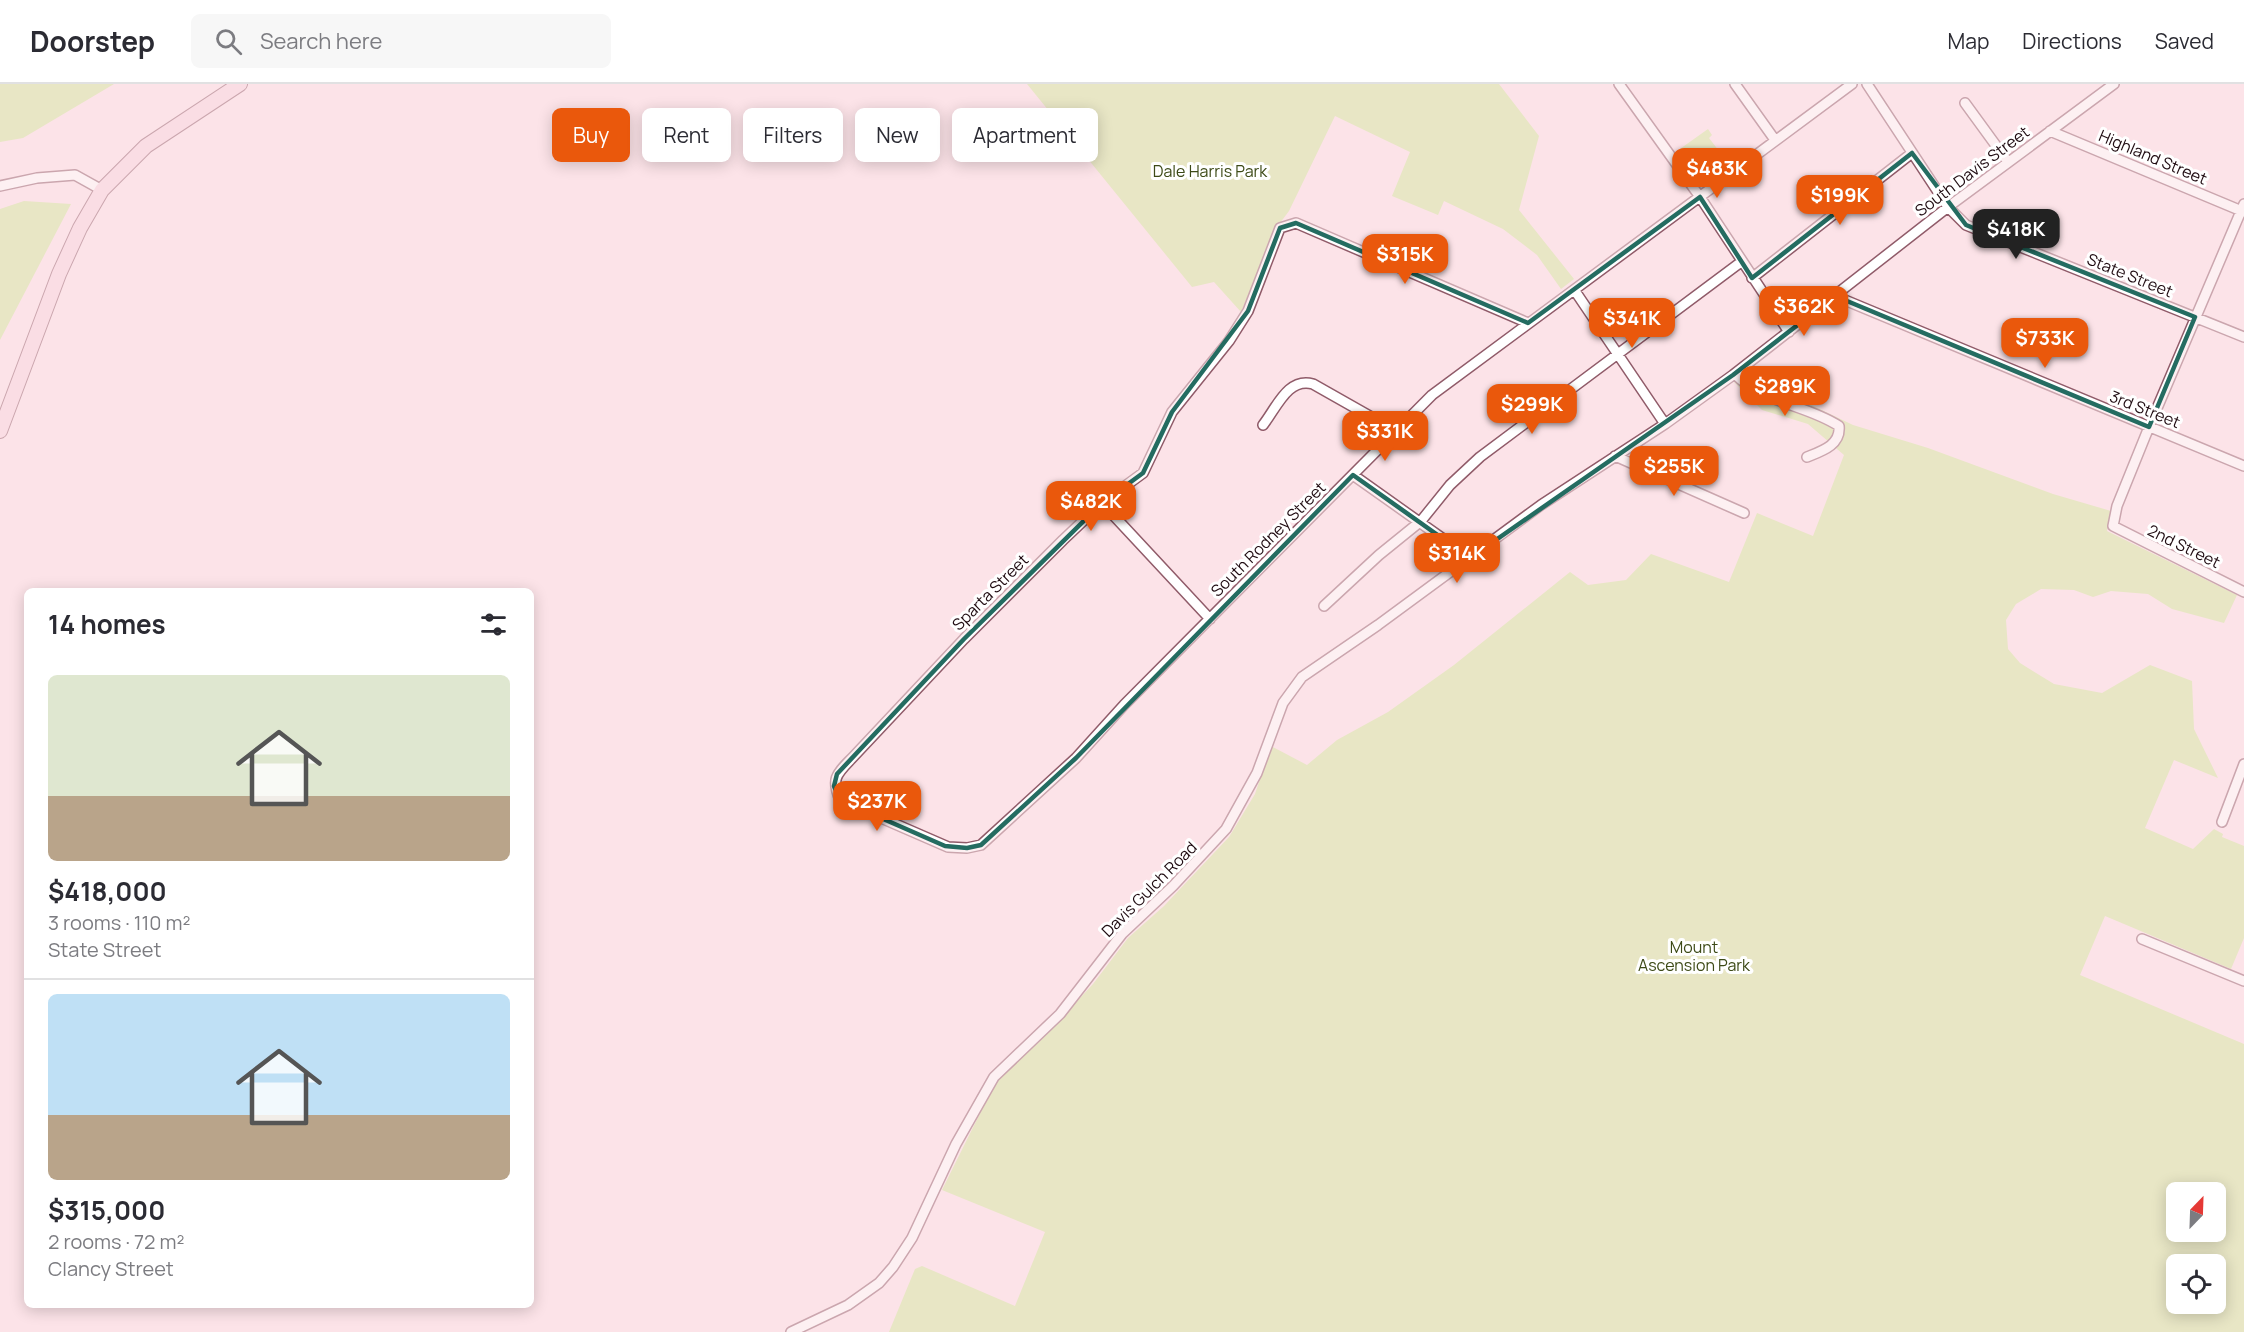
<!DOCTYPE html>
<meta charset="utf-8">
<style>
:root{--surface:#fff;--page:#f7f7f7;--text:#2b2b33;--muted:#7c7c81;--line:#e1e1e2;--accent:#ea580c}
body{margin:0;font-family:Manrope,sans-serif;background:var(--page);color:var(--text);height:100vh;display:flex;flex-direction:column;font-size:22px;white-space:nowrap}
*{box-sizing:border-box;margin:0}
p{font-size:20px;color:var(--muted)}
.icon{flex:none;width:33px;height:33px;fill:none;stroke:currentColor;stroke-width:2;stroke-linecap:round;stroke-linejoin:round}
.map{position:relative;flex:1;overflow:hidden}
.side{position:absolute;left:24px;top:504px;width:510px;height:720px;display:flex;flex-direction:column;background:var(--surface);border-radius:9px;box-shadow:0 3px 15px #0003}
.side>*{flex:none}
.banner{position:absolute;left:552px;top:24px;width:570px;height:54px;display:flex;gap:12px}
.needle{width:39px;rotate:23deg}
.buttons{position:absolute;left:2166px;top:1098px;display:grid;gap:12px}
.buttons a{display:grid;place-items:center;width:60px;height:60px;border-radius:9px;background:var(--surface);box-shadow:0 3px 15px #0003;font-size:30px}
.price{position:absolute;translate:-50% -51px;padding:0 14px;border-radius:12px;background:var(--accent);color:#fff;font-size:20px;line-height:39px;filter:drop-shadow(0 2px 3px #0008)}
.price::after{content:'';position:absolute;left:50%;top:36px;width:18px;height:14px;margin-left:-9px;background:inherit;clip-path:polygon(0 0,100% 0,50% 100%)}
.price.selected{background:#222;color:#fff}
ul{padding:0;list-style:none}
li{display:grid;align-content:center;gap:12px;height:318px;padding:0 24px}
li+li{border-top:2px solid var(--line)}
li span{display:grid;place-items:center;height:186px;border-radius:9px;color:#555}
li>.icon{margin-inline-start:auto}
span .icon{width:108px;height:108px;fill:#fffc;stroke-width:1}
li b{font-size:26px}
h2{display:flex;justify-content:space-between;align-items:center;height:72px;padding:0 24px;font-size:26px}
.pill{padding:0 21px;border-radius:9px;background:var(--surface);box-shadow:0 3px 15px #0003;font-size:21px;line-height:54px}
.pill.selected{background:var(--accent);color:#fff}
header{display:flex;align-items:center;gap:36px;box-sizing:border-box;height:84px;padding:0 30px;background:var(--surface);border-bottom:2px solid var(--line)}
header strong{font-size:28px}
nav{display:flex;gap:33px;margin-inline-start:auto;font-size:21px}
.search{width:420px;height:54px;background:var(--page);display:flex;align-items:center;gap:15px;box-sizing:border-box;padding:0 21px;border-radius:9px;color:var(--muted);font-size:22px}
.map>svg:first-child{display:block}
</style>
<header>
<strong>Doorstep</strong>
<div class="search"><svg class="icon" aria-label="search" viewBox="0 0 24 24"><circle cx="10" cy="10" r="6"/><path d="M15 15l6 6"/></svg>Search here</div>
<nav><a>Map</a><a>Directions</a><a>Saved</a></nav>
</header>
<div class="map">
<svg width="2244" height="1248" viewBox="0 0 2244 1248">
<rect width="100%" height="100%" fill="#fce3e8"/>
<path fill="#d1e89b" fill-rule="evenodd" d="M0 0H114L23 54 0 58Z
M1027 0H1499L1539 52 1519 126 1574 195 1561 205 1537 171 1503 145 1444 117 1438 131 1392 112 1410 68 1335 32 1289 127 1277 143 1241 228 1214 198 1192 203Z
M1708 45 1712 51 1709 54 1726 76 1699 97 1693 89 1705 83 1704 81 1708 78 1701 69 1686 80 1677 67Z
M24 117 71 120 0 256V125Z
M1749 291 1853 341 1928 364 2053 410 2111 427 2107 447 2237 511 2224 539 2172 525 2148 510 2111 507 2093 513 2074 506 2041 505 2016 520 2006 536 2008 565 2020 579 2054 600 2102 609 2150 581 2192 597 2194 645 2218 694 2174 676 2145 744 2193 765 2214 745 2223 750 2222 753 2244 762V854L2231 885 2105 832 2080 891 2244 960V1248H889L915 1185 922 1182 1015 1222 1045 1148 942 1106 997 995 1039 958 1093 900 1128 854 1164 822 1229 753 1255 710 1271 662 1307 681 1337 656 1388 628 1454 581 1570 488 1588 501 1626 496 1651 470 1729 498 1757 429 1813 452 1844 371 1808 340 1762 326 1734 298ZM2176 1108H2216V1148H2176ZM2176 1180H2216V1220H2176Z"/>
<g fill="none" stroke-linecap="round" stroke-linejoin="round">
<g stroke="#905b69" stroke-width="12">
<path id="street" d="M1619 0 1700 113 1789 248
M1735 0 1775 56
M1867 0 1948 123 1966 141 2244 253
M1965 19 2008 78
M2050 47 2244 128
M0 102 37 94 75 91 102 106
M2244 120 2149 343 2117 422 2113 442 2244 508
M1752 194 1912 69
M1575 207 1665 340
M1835 212 2244 382
M1528 239 1296 139 1280 144 1248 227 1229 257 1172 328 1143 389 1102 419 1063 456 964 555 854 672C838 689 830 693 840 716L948 763 967 764 981 761 1076 674 1124 621 1432 311 1852 0
M1735 290C1764 320 1805 320 1839 342 1841 361 1822 367 1807 373
M1263 341C1277 323 1288 293 1313 300L1396 347
M1615 372 1744 429
M1353 391 1470 474
M1102 419 1210 535
M1324 522 1379 471 1421 437 1450 401 1480 373 1741 178
M2222 738 2244 680
M2142 855 2244 897
M791 1248 848 1221 879 1199 893 1183 912 1154 956 1060 994 993 1060 930 1122 850 1173 802 1226 745 1257 689 1283 619 1302 593 1378 541 1541 421 1665 340 1733 291 1948 123 2114 0"/>
</g>
<g stroke="#905b69" stroke-width="16">
<path id="secondary" d="M0 347 59 190 80 144 102 106 146 62 240 0"/>
</g>
<use href="#street" stroke="#fff" stroke-width="9"/>
<use href="#secondary" stroke="#f8d6e0" stroke-width="14"/>
</g>
<path d="M0 0H2244V1248H0ZM1912 69 1966 141 2195 233 2149 343 1835 212 1733 291 1470 474 1353 391 1076 674 981 761 967 764 945 762 840 716 834 702 837 690 964 555 1102 419 1143 389 1172 328 1248 227 1280 144 1296 139 1528 239 1700 113 1752 194Z" fill="#fce3e8" fill-opacity=".55" fill-rule="evenodd"/>
<path fill="none" stroke="#246c61" stroke-width="4.5" stroke-linejoin="round" d="M1912 69 1966 141 2195 233 2149 343 1835 212 1733 291 1470 474 1353 391 1076 674 981 761 967 764 945 762 840 716 834 702 837 690 964 555 1102 419 1143 389 1172 328 1248 227 1280 144 1296 139 1528 239 1700 113 1752 194Z"/>
<g text-anchor="middle" stroke-width="6" stroke-linejoin="round" paint-order="stroke">
<g font-size="16" fill="#1f0b11" stroke="#fff">
<text transform="translate(2153 73) rotate(23)" y="6">Highland Street</text>
<text transform="translate(1972 87) rotate(-37)" y="6">South Davis Street</text>
<text transform="translate(2130 191) rotate(22)" y="6">State Street</text>
<text transform="translate(2145 325) rotate(22)" y="6">3rd Street</text>
<text transform="translate(1268 455) rotate(-45)" y="6">South Rodney Street</text>
<text transform="translate(2184 462) rotate(26)" y="6">2nd Street</text>
<text transform="translate(990 508) rotate(-45)" y="6">Sparta Street</text>
<text transform="translate(1149 805) rotate(-45)" y="6">Davis Gulch Road</text>
</g>
<g font-size="16" fill="#3d4a17" stroke="#fff">
<text x="1210" y="93">Dale Harris Park</text>
<text x="1694" y="869">Mount<tspan x="1694" dy="18">Ascension Park</tspan></text>
</g>
</g>
</svg>
<div class="buttons">
<a><svg class="needle" viewBox="-14 -14 28 28"><path d="M0-13l5 13h-10z" fill="#e53935"/><path d="M0 13l5-13h-10z" fill="#7c7c81"/></svg></a>
<a><svg class="icon" aria-label="locate" viewBox="0 0 24 24"><circle cx="12" cy="12" r="6"/><path d="M12 2v4M12 18v4M2 12h4M18 12h4"/></svg></a>
</div>
<b class="price" style="left:1717px;top:115px">$483K</b>
<b class="price" style="left:1840px;top:142px">$199K</b>
<b class="price selected" style="left:2016px;top:176px">$418K</b>
<b class="price" style="left:1405px;top:201px">$315K</b>
<b class="price" style="left:1804px;top:253px">$362K</b>
<b class="price" style="left:1632px;top:265px">$341K</b>
<b class="price" style="left:2045px;top:285px">$733K</b>
<b class="price" style="left:1785px;top:333px">$289K</b>
<b class="price" style="left:1532px;top:351px">$299K</b>
<b class="price" style="left:1385px;top:378px">$331K</b>
<b class="price" style="left:1674px;top:413px">$255K</b>
<b class="price" style="left:1091px;top:448px">$482K</b>
<b class="price" style="left:1457px;top:500px">$314K</b>
<b class="price" style="left:877px;top:748px">$237K</b>
<div class="banner">
<a class="pill selected">Buy</a>
<a class="pill">Rent</a>
<a class="pill">Filters</a>
<a class="pill">New</a>
<a class="pill">Apartment</a>
</div>
<section class="side">
<h2>14 homes<svg class="icon" aria-label="filters" viewBox="0 0 24 24"><path d="M4 7h16M4 17h16"/><circle cx="9" cy="7" r="2"/><circle cx="15" cy="17" r="2"/></svg></h2>
<ul>
<li><span style="background:linear-gradient(#dfe7d0 65%,#b9a48a 0)"><svg class="icon" aria-label="home" viewBox="0 0 24 24"><path d="M3 11l9-7 9 7M6 9v11h12V9"/></svg></span><div><b>$418,000</b><p>3 rooms · 110 m²</p><p>State Street</p></div></li>
<li><span style="background:linear-gradient(#bfe0f5 65%,#b9a48a 0)"><svg class="icon" aria-label="home" viewBox="0 0 24 24"><path d="M3 11l9-7 9 7M6 9v11h12V9"/></svg></span><div><b>$315,000</b><p>2 rooms · 72 m²</p><p>Clancy Street</p></div></li>
</ul>
</section>
</div>
